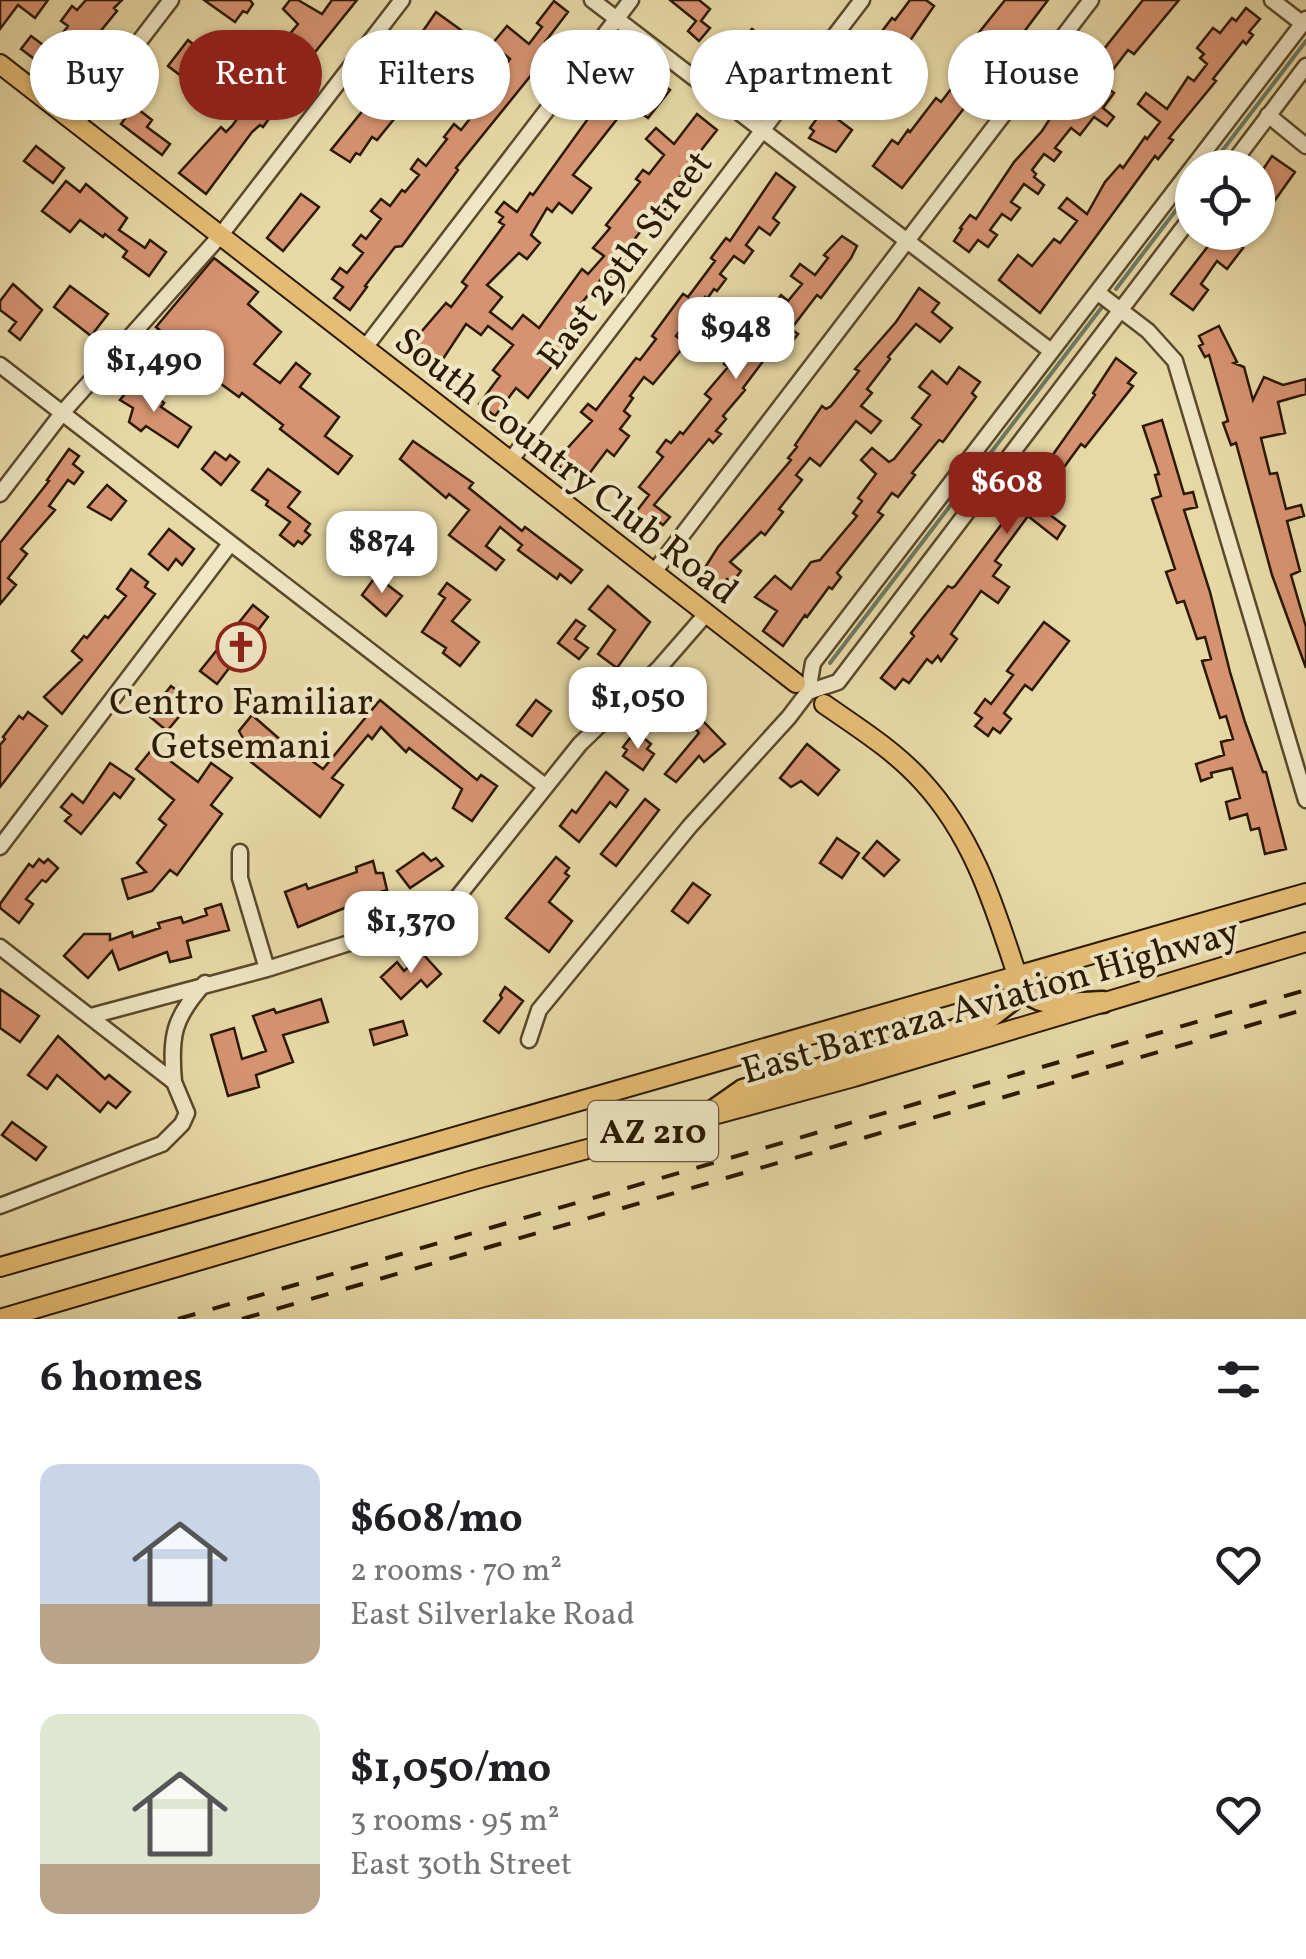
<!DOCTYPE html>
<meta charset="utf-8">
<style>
:root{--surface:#fff;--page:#f2f2f2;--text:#202124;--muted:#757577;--accent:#8f2418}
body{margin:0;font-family:Vollkorn,serif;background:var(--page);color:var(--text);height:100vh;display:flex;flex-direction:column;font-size:38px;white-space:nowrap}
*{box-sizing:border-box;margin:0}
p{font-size:32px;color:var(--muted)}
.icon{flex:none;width:55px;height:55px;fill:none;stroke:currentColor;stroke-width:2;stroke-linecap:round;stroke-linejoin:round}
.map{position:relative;height:1319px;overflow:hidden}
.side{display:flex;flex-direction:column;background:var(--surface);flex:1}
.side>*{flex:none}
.guide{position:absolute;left:30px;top:30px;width:1248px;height:90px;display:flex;gap:20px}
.controls{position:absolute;left:1175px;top:150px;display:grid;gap:20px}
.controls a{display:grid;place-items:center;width:100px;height:100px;border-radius:50%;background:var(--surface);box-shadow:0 2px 8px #0004;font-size:50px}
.price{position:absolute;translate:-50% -85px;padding:0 22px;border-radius:20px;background:#fff;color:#222;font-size:32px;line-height:65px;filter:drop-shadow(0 2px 5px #0008)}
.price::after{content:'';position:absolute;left:50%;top:60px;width:30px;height:22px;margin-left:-15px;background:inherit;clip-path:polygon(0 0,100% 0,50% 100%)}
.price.selected{background:var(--accent);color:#fff}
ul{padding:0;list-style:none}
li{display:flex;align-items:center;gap:30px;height:250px;padding:0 40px}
li span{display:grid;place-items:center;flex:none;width:280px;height:200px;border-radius:20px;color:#555}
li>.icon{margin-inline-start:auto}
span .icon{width:120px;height:120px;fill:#fffc;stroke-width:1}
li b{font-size:42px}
h2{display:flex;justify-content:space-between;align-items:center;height:120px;padding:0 40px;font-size:42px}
.pill{padding:0 35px;border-radius:45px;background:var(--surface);box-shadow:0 2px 8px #0004;font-size:35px;line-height:90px}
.pill.selected{background:var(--accent);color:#fff}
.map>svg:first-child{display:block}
</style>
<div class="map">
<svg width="1306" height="1319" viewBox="0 0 1306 1319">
<rect width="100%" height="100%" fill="#e7d9a6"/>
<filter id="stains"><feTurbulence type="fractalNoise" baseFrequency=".002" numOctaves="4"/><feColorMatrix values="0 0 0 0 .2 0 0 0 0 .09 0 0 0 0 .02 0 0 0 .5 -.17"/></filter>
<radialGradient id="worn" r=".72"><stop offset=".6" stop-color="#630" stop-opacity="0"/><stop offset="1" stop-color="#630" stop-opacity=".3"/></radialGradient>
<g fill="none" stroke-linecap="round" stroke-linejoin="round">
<path stroke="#6c7a62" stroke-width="4" d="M1209 168 1306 41
M1116 289 1192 189
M830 663 1102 307"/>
</g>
<path fill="#d69371" stroke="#2b1901" stroke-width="2.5" d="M0 0H48L35 18 18 5 0 29Z
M86 0H122L114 8 117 11 61 79 21 49 31 36 50 50 68 26 61 21 72 6 77 10Z
M204 0H250L253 4 247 13 243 11 235 22Z
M290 0H298L322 14 332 0H357L266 113 271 116 263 127 260 125 252 132 206 194 179 173 221 127 226 132 232 126 268 76 228 43 233 37 268 60 298 24 283 9Z
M670 0H699L710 9 701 21 710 28 699 41 688 31 696 21Z
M910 0H926L934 6 896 61 873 43 892 18 895 20Z
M1005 0H1048L1008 53 1004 50 979 89 902 188 873 166 892 140 898 144 908 130 910 132 936 98 941 102 968 67 957 60Z
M1143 0H1179L1134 54 1128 50 1102 84 1114 93 1103 108 1114 117 1107 126 1094 117 1080 135 1071 128 1055 148 1061 152 1054 161 1044 154 1032 170 1036 174 1034 177 1044 185 1038 194 1024 184 1011 202 1020 208 1011 220 1002 214 990 230 997 235 988 247 978 240 969 252 954 241 962 229 960 228 970 215 976 219 1014 162 1042 131 1062 100 1064 101 1086 72 1088 74 1102 56 1100 54Z
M554 1 568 12 545 42 553 48 456 168 458 170 402 246 395 247 365 286 367 287 350 310 334 298 343 287 332 279 340 268 347 273 363 253 353 245 361 235 366 239 381 219 371 211 381 199 390 206 402 190 405 192 419 175 411 169 418 159 426 166 447 139 444 137 454 124 461 130 476 111 472 108 510 59 492 44 507 26 529 44 542 27 537 23Z
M1246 8 1260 19 1249 32 1253 35 1246 44 1243 41 1213 79 1216 81 1169 138 1173 140 1158 159 1155 156 1040 313 999 280 1018 255 1032 266 1054 239 1060 243 1077 221 1059 208 1067 198 1087 214 1105 182 1120 165 1123 168 1145 137 1147 139 1160 122 1138 104 1146 93 1167 109 1188 77 1194 81 1207 64 1200 58 1204 54 1197 48 1213 28 1220 33 1232 18 1236 21Z
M436 12 465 33 427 78 457 100 453 106 420 87 377 140 372 137 360 155 356 153 350 162 331 150 401 63Z
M752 29 777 49 763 66 738 46Z
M188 40 205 54 185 79 168 66Z
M628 63 659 86 661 83 670 90 648 118 629 104 573 175 591 188 572 213 559 203 552 212 547 208 531 235 540 243 527 259 519 253 487 285 502 297 490 312 512 329 523 315 539 328 582 269 588 274 604 256 593 248 610 228 606 225 640 182 636 179 643 170 649 174 664 155 646 139 656 128 674 144 697 114 717 130 662 200 668 205 662 214 657 210 627 249 630 252 611 276 607 272 580 305 583 308 561 336 570 343 537 386 528 398 516 388 495 416 479 404 500 376 493 370 513 345 488 326 481 335 466 324 437 368 409 346 446 303 451 307 467 286 462 282 504 225 499 222 503 217 496 212 504 202 517 212 530 193 533 195 590 116 587 113 595 103 598 106Z
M134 106 152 120 147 127 170 144 162 155 121 124Z
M824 109 852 130 836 152 809 138 814 131 810 128Z
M36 146 64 168 53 183 24 161Z
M1272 156 1295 172 1258 224V177Z
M776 173 795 187 773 218 779 223 770 235 759 227 746 245 753 251 744 263 734 256 720 274 726 279 717 291 714 289 707 299 705 297 676 336 686 344 653 384 644 377 630 396 633 398 624 411 630 416 620 429 629 436 614 456 607 450 586 478 573 468 569 474 555 462 592 421 581 412 588 404 596 410 636 358 640 360 656 339 652 336 666 317 683 294 688 297 715 261 711 258 726 238 730 241Z
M66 181 80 192 86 184 127 218 119 230 145 248 150 240 166 252 149 276 123 257 127 251 105 234 103 237 80 220 70 232 42 211Z
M301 194 319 207 283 251 267 238Z
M1219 232 1243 248 1227 269 1217 261 1201 284 1208 290 1193 310 1171 294Z
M842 236 857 246 851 258 821 298 817 295 791 329 798 334 779 359 770 352 743 388 745 390 723 416 726 419 716 431 721 434 713 443 709 439 654 505 670 517 663 525 655 519 644 534 617 513 624 503 636 512 649 495 639 487 663 457 657 452 666 440 671 443 680 432 683 434 711 399 705 394 728 367 724 364 746 334 740 329 747 318 764 331 779 312 773 306 781 295 788 301 802 284 791 276 800 264 815 275 828 258 824 255Z
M214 258 258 292 248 304 281 332 254 364 280 383 296 363 310 374 300 387 339 417 325 436 352 456 338 474 280 429 283 425 242 393 239 397 217 381 156 327Z
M13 284 42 310 20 340 9 331 16 322 0 310V301Z
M70 286 108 314 91 336 54 307Z
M919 288 939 303 932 312 952 328 940 342 916 324 888 357 890 359 867 389 872 393 861 406 881 421 871 433 856 421 820 466 810 458 796 475 802 480 779 509 783 512 765 535 761 532 730 562 741 571 732 583 727 579 717 592 699 577 718 547 791 460 788 458 797 447 795 445 822 406 826 409 831 406 859 371 855 369 896 322Z
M1219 326 1237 362 1234 363 1244 367 1253 400 1264 377 1283 385 1306 379V394L1278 402 1285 433 1261 438 1270 474 1277 473 1286 509 1301 505 1304 516 1287 521 1300 571 1291 575 1306 627V668L1272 575 1236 443 1231 445 1223 423 1228 421 1209 355 1205 357 1199 346 1203 344 1199 336Z
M1116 358 1136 373 1128 383 1133 386 1085 447 1081 444 1048 489 1054 493 1042 509 1065 526 1057 539 1028 516 995 561 1001 565 993 576 1009 587 998 603 981 591 951 634 957 639 941 661 938 656 932 663 927 659 909 683 903 679 895 689 881 678 914 636 911 633 925 615 948 586 952 588 955 586 1035 480 1095 395 1093 393Z
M959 367 980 382 972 393 976 397 943 442 939 440 912 473 915 475 898 497 892 493 878 512 883 515 837 573 841 577 832 589 829 587 807 617 805 615 783 646 763 631 777 611 755 597 775 576 791 589 811 562 820 560 857 516 853 513 862 501 858 498 876 474 861 460 872 448 889 462 894 459 921 425 912 418 930 395 919 387 932 371 947 384Z
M136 380 164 403 161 407 191 427 178 447 146 426 141 431 129 422 133 408 120 400Z
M1162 420 1184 494 1193 492 1197 507 1184 510 1210 592 1230 672 1245 722 1263 772H1266L1286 849 1265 854 1259 828 1251 830 1247 814 1230 819 1226 802 1240 798 1232 768 1211 773 1212 777 1201 781 1196 764 1224 755 1221 742 1233 739 1226 716 1220 718 1202 661 1211 659 1205 637 1197 639 1184 601 1177 603 1166 572 1175 569 1152 499 1161 496 1155 475 1159 474 1143 426Z
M413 441 473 483 469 488 522 531 525 527 582 570 571 583 560 574 557 579 518 550 522 545 500 527 486 546 504 560 496 570 449 535 469 510 449 494 446 498 400 459Z
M69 449 79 456 73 464 83 472 74 484 68 480 49 506 55 510 21 549 27 554 8 578 16 585 0 604V543L49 481 47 480Z
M215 452 226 460 230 455 239 462 221 485 202 469Z
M268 469 300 492 288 507 310 524 305 531 310 535 302 544 298 541 294 546 280 535 290 522 266 505 268 501 252 490Z
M107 485 126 501 111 520 88 507Z
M169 529 194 549 182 565 176 559 168 570 149 554Z
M369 532 387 545 371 568 352 555Z
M131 569 148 582 145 587 155 594 62 714 44 697 82 660 72 651 84 636 87 638 105 616 108 618 126 596 117 589Z
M376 576 402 596 386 616 362 595Z
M447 583 470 600 452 621 479 642 460 666 443 653 446 648 422 632 445 598 439 594Z
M608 586 650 622 617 668 598 654 615 630 589 609Z
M253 605 268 617 217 684 200 671Z
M576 620 585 626 575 639 588 648 579 659 558 643Z
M1044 622 1069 641 1032 690 1025 685 1004 713 1011 719 1000 733 993 728 988 736 975 726 982 718 975 713 985 699 991 704 1013 675 1007 671Z
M171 686 184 696 176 706 183 712 167 731 148 715Z
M380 700 477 780 481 775 497 786 472 821 453 808 462 789 409 748 406 752 381 727 372 739 368 735 332 778 343 785 320 817 236 750 244 740 239 731 252 715 299 756 301 753 323 769Z
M536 700 551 711 532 736 517 725Z
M28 712 47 726 0 787V745L5 739 3 737 19 716 23 719Z
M702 720 725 744 704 762 699 756 676 782 665 774 699 733 694 727Z
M641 736 651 744 647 749 654 754 643 770 623 756 627 750 623 747 630 738 638 741Z
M807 744 839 770 818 795 801 781 791 787 780 778Z
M153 748 198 782 211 763 232 778 211 805 222 814 177 875 170 870 152 891 128 899 122 879 146 872 137 863 166 825 159 819 174 800 136 769Z
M110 763 134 779 120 798 114 793 81 834 65 821 71 815 61 807 72 794 83 803Z
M606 772 628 790 616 807 610 802 579 842 560 826 572 810 576 813Z
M645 799 659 810 616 866 601 854Z
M837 838 859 853 842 878 820 863Z
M877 841 899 860 884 876 863 858Z
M423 853 431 861 436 858 443 866 410 888 397 871Z
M556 857 569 868 565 873 569 876 549 902 572 921 549 952 506 918Z
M39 859 44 863 48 859 58 868 46 882 42 880 26 899 33 904 19 923 0 908V904L29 864 33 867Z
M373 861 376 873H383L387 890 351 901 352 905 298 927 285 892 306 884 308 889 357 872 356 867Z
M693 883 710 895 688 923 672 911Z
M221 904 229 930 187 941 191 957 170 962 167 952 119 970 112 951 88 978 64 956 84 934H110V940L132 932 133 937 160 928 158 923 181 917 183 923 207 915 205 909Z
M423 954 441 974 427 987 421 980 401 999 381 977 397 962 404 971Z
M505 987 523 1001 499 1033 484 1021 502 998 500 995Z
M0 989 39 1016 20 1042 0 1028Z
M321 999 328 1022 283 1035 293 1062 256 1075 259 1087 228 1096 211 1035 234 1028 242 1059 266 1051 253 1016 274 1009 276 1013Z
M403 1021 407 1035 374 1045 370 1030Z
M58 1036 105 1079 109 1075 130 1092 116 1108 108 1102 100 1112 57 1075 47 1089 28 1075Z
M12 1122 46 1147 36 1160 2 1135Z"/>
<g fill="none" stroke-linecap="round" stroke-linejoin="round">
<g stroke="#5a492a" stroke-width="19">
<path id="minor" d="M592 0 1051 351
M1272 0 1303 24
M1268 115 1306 146
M76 124 171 0
M1229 168 1306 66
M1097 292 1148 331 1175 361 1306 800
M364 349 631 0
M0 365 545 786
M510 461 862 0
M0 494 63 412 220 236 402 0
M654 572 1091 0
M808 692 838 682 1192 216
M0 847 230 544
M240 852V878L267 969
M0 947 174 1082 187 1113 182 1124 162 1144 0 1206
M91 1016 267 969 438 915 456 899 580 744 659 668 706 614
M529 1040 539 1010 690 826 789 717 808 692 813 663 1306 19
M174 1082C170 1036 173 1018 205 983"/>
</g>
<g stroke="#2b1901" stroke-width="22">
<path id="major" d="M0 64 796 683
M824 704C857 727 894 750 922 781 973 836 994 905 1017 975
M0 1267 1306 893
M0 1319 480 1178 854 1077 1306 942"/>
</g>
<g stroke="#2b1901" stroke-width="25">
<path id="highway" d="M1017 977C1031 1012 1072 1003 1103 1002
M703 1118 743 1090 939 1036 990 1017 1012 1000 1018 991 1017 975"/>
</g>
<use href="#minor" stroke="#efe6c5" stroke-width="14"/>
<use href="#major" stroke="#e4bc73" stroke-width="18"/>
<use href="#highway" stroke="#e4bc73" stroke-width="20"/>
<path stroke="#2b1901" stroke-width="4" stroke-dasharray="18 18" stroke-linecap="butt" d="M178 1319 1306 990
M242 1319 1306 1009"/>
</g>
<defs>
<g id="church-ring" transform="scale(2.5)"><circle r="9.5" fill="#efe6c5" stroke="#8f2418" stroke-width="1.5"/><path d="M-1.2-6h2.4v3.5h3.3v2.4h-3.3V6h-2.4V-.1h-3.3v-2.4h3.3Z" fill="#8f2418"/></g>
</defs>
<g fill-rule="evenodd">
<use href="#church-ring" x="241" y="647"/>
</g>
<g text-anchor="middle" stroke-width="8" stroke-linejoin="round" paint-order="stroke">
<rect fill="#efe6c5" stroke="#66563c" stroke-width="2.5" x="588" y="1101" width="130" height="60" rx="8"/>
<g font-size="35" font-weight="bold" fill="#2b1901">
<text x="653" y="1143">AZ 210</text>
</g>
<g font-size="38" fill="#2b1901" stroke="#efe6c5">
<text transform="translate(624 259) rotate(-53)" y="13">East 29th Street</text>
<text transform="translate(567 465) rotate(38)" y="13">South Country Club Road</text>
<text transform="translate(990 1000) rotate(-16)" y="13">East Barraza Aviation Highway</text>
</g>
<g font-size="38" fill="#2b1901" stroke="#efe6c5">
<text x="241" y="714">Centro Familiar<tspan x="241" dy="44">Getsemani</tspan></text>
</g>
</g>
<rect width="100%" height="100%" filter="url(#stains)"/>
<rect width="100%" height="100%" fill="url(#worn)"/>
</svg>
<div class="controls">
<a><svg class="icon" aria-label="locate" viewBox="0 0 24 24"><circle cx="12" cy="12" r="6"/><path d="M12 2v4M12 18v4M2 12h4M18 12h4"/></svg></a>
</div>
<b class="price" style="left:736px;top:382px">$948</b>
<b class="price" style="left:154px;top:415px">$1,490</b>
<b class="price selected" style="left:1007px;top:537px">$608</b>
<b class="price" style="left:382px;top:596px">$874</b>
<b class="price" style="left:638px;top:752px">$1,050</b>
<b class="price" style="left:411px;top:976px">$1,370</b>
<div class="guide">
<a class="pill">Buy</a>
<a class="pill selected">Rent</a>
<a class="pill">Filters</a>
<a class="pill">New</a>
<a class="pill">Apartment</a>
<a class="pill">House</a>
</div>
</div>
<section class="side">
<h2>6 homes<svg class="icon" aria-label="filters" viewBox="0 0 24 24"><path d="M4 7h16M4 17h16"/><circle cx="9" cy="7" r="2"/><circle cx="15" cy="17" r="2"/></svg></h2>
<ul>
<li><span style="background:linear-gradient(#c9d6e8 70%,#b9a48a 0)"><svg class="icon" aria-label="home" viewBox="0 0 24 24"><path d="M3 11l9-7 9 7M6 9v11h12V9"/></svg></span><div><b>$608/mo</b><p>2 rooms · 70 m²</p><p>East Silverlake Road</p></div><svg class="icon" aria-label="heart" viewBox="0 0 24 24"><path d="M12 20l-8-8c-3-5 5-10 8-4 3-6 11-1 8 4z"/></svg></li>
<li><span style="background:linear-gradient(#dfe7d0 75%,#b9a48a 0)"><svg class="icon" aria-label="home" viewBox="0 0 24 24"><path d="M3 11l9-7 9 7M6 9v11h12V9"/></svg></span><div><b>$1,050/mo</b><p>3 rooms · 95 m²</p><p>East 30th Street</p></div><svg class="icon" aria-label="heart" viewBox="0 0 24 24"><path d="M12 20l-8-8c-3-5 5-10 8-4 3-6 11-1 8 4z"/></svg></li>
</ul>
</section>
